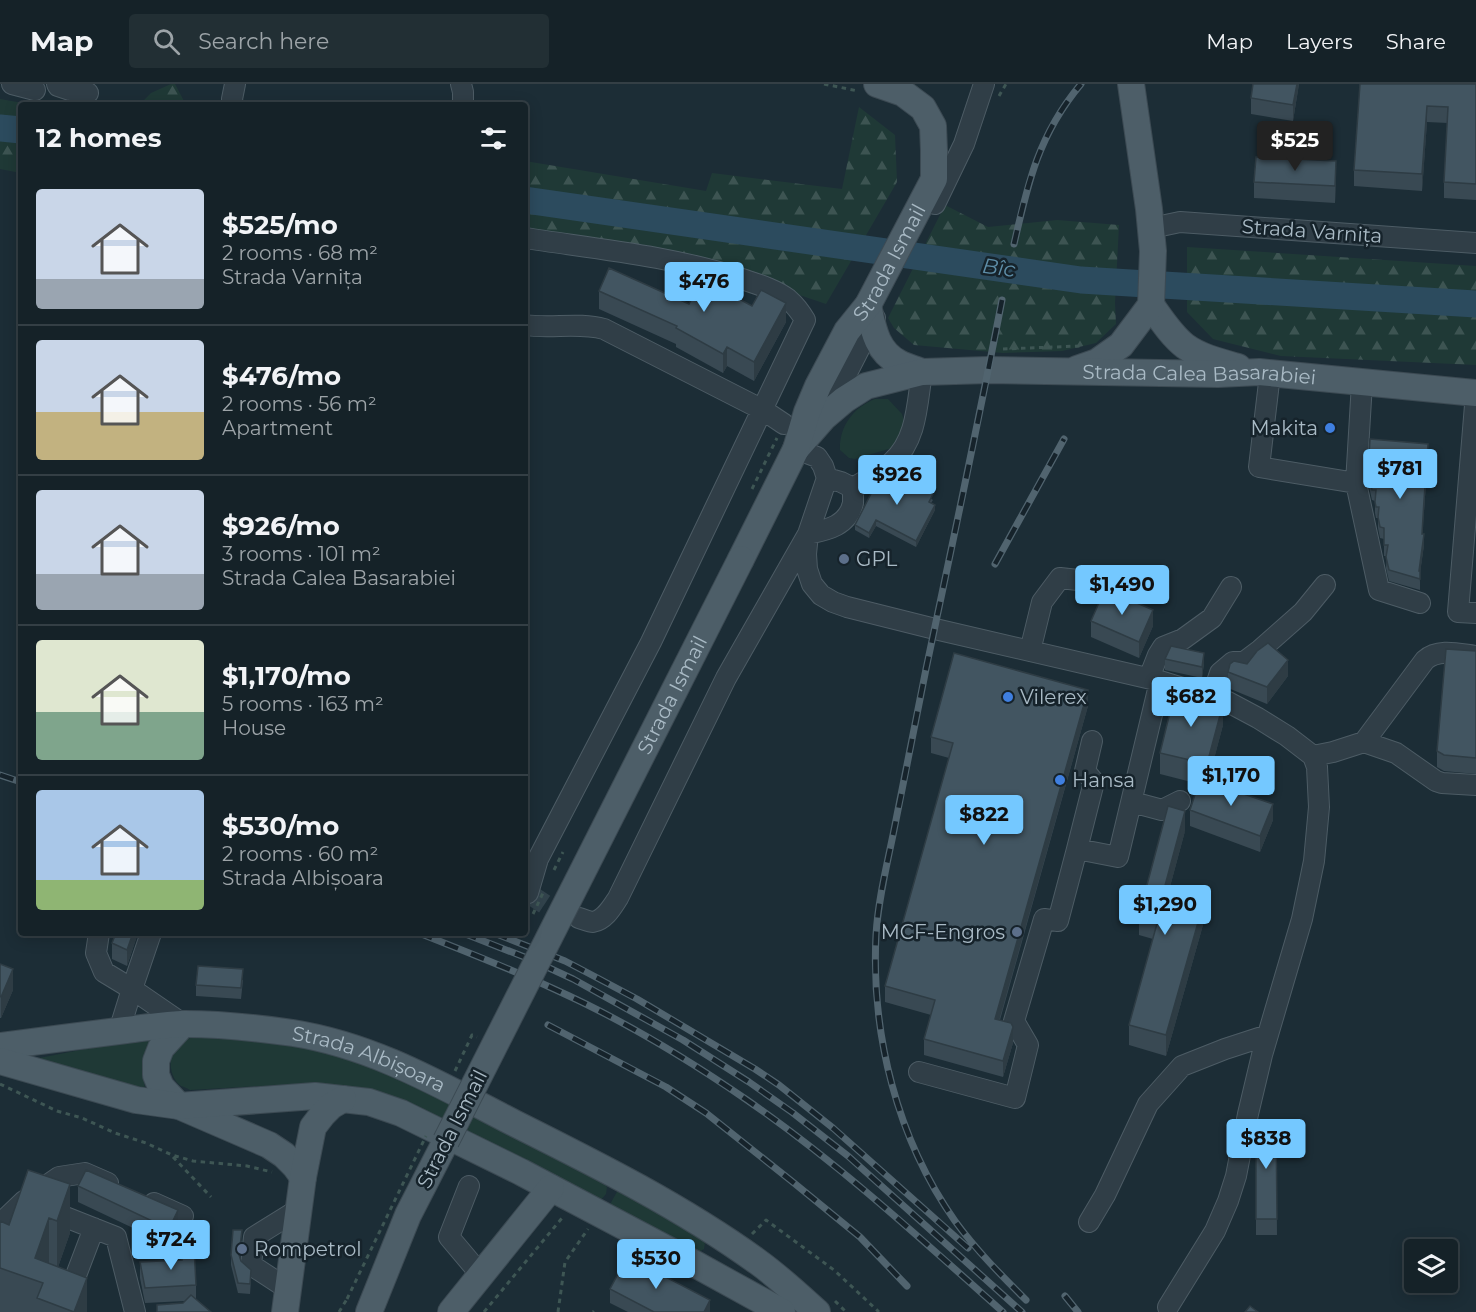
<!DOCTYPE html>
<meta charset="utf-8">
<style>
:root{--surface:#152228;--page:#222f34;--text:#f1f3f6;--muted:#9da4a8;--line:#343f45;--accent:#74c8ff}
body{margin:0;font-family:Montserrat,sans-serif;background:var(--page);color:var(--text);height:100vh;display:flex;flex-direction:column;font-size:22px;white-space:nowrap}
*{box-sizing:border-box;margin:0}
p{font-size:20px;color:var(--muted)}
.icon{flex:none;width:33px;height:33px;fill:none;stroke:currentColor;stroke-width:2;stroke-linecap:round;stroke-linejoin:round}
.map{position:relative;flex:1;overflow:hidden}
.sheet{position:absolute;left:18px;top:18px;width:510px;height:834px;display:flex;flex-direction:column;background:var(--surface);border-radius:6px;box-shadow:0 3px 15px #0003,0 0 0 2px var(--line)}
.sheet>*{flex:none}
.fabs{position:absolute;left:1404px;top:1155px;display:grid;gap:12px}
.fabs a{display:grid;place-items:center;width:54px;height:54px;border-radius:6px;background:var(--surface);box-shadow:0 3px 15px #0003,0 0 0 2px var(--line);font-size:30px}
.price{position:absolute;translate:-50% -51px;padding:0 14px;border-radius:6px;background:var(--accent);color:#111;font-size:20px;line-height:39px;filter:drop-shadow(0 2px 3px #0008)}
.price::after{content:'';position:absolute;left:50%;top:36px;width:18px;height:14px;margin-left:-9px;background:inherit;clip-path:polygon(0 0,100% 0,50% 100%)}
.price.on{background:#222;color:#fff}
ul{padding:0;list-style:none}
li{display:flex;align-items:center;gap:18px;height:150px;padding:0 18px}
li+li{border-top:2px solid var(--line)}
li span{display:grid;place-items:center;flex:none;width:168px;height:120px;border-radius:6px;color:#555}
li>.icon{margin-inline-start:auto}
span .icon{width:72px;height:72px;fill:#fffc;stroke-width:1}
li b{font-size:26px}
h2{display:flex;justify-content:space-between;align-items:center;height:72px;padding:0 18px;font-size:26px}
header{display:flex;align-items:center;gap:36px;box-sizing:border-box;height:84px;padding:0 30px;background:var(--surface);border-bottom:2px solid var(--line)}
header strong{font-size:28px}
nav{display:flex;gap:33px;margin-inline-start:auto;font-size:21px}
.search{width:420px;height:54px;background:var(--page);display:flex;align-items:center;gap:15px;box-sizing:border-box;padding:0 21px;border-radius:6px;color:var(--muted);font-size:22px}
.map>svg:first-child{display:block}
</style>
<header>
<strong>Map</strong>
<div class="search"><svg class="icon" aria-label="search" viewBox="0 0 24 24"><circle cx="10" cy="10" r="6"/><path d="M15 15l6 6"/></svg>Search here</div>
<nav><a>Map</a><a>Layers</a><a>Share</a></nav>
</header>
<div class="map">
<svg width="1476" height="1228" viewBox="0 0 1476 1228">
<defs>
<pattern id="forest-firs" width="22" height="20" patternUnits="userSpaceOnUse" patternTransform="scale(1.5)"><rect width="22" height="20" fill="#1f3936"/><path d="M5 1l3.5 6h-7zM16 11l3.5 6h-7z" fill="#3d5452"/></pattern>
</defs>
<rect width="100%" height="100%" fill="#1c2d36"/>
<path fill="#1f3936" d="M875 315H888L902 330 905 340 903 352 892 364 855 375 849 374 840 366C839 342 854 323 875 315Z
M152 952C142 972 141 982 145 1004L144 1006 34 975Z
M193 953H237L276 956 326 968 375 983 416 1002 604 1099 607 1103 606 1110 601 1116H594L348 1004 316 999 190 1006C187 1004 184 1003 181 1002 168 993 167 968 179 959 183 956 188 955 193 953Z
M618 1106 698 1152 705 1159 704 1165 699 1168 690 1165 609 1122Z"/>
<path fill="url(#forest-firs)" d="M171 0H175L186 21H139L151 9Z
M0 15 34 21H21V89L0 85Z
M859 23 895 51 897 98 826 220 688 173 525 157V77L706 107 712 89 842 105Z
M945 121 988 143 1057 136 1119 141 1115 219 1116 240 1096 259 1062 267 1003 269 914 261 894 244 888 234Z
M1187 163 1476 182V281L1281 272 1213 255 1187 228Z"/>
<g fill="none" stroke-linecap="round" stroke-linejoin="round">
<path stroke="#2c4b5e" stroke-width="27" d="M0 44 21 46
M525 116 1081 196 1476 220"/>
<path stroke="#31424b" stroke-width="20" stroke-dasharray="20 10" stroke-linecap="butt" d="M528 809 549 823 573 832"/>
<g stroke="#4d5c65" stroke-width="22">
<path id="minor" d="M12 0 35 6
M57 0 58 2 70 6 88 9
M461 0 463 8V21
M233 21 232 15 235 0
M935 120 964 60 984 0
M1151 148 1161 142 1180 138 1476 159
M525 154C597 165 672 172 742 195 757 200 775 205 788 215 795 221 801 229 805 236L651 558 538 775 528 809 525 807
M525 241C551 245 578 238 604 245L763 326 784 340
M1270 290 1259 383 1356 399 1362 299
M1476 309 1458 528 1476 529
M827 328 875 234
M827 394 841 398 853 404C853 409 853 414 853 419 848 442 827 446 808 450L806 470 807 485 812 500 821 511 833 518 847 523 935 545 1160 597 1228 618 1258 634 1287 652 1313 672 1317 683 1319 723 1314 777 1302 835 1262 971 1248 1030 1236 1092 1228 1117 1215 1147 1168 1223
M1356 399 1379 506 1420 519
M853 404C866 396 880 389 892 378 917 356 917 320 922 288
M1030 567 1042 518 1060 494 1078 496 1100 501
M1149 594 1158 571 1163 563 1183 555 1212 534 1231 503
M1212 613 1220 589 1233 578H1244L1260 566 1303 528 1325 501
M1364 658 1425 576C1439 564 1459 570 1476 572
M1313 672 1333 668 1364 658 1396 669 1436 697 1442 699 1476 701
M1132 718 1162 726 1180 717
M1077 765 1094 698 1085 687 1092 657
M579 834C583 835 589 838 593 838 605 836 612 823 618 814L726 594 808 450 827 394 823 382 817 373 796 365
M99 849 96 869 104 888 132 905 151 849
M119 947 132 905 183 940
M919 988 1015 1014 1028 961 1014 937 1044 835 1058 837 1077 765 1118 773 1160 597
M469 1102 449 1153 481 1191
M154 1119 183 1132
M45 1125 116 1153 135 1228
M1089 1138 1105 1111 1148 1020 1182 982 1225 965 1268 951
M0 1146 3 1137 24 1117 59 1093 85 1089 108 1099
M288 1205 251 1181 254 1153 299 1125
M67 1215 94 1144"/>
</g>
<g stroke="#3c4a53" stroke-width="28">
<g id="major">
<path d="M868 221C873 244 876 267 899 279 906 283 915 285 922 288"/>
<path d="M1151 221C1161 235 1171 251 1185 262 1200 273 1220 278 1238 283"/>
<path d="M1077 285 1097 278 1121 261 1151 221 1153 167 1149 125 1131 0"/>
<path id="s1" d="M796 365 824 333 844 316 866 302 922 288 988 286 1218 290 1259 288 1476 309"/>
<path id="s2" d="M741 475 796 365 807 328 818 302 847 247 868 221 934 95V67L933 42 923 24 903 9 877 0"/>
<path d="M183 940 161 964 156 977V991L161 1003 179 1022 269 1061 284 1071 295 1082 303 1093"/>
<path id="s3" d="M0 962C42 957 84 951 126 946 145 944 165 940 185 940 220 940 258 944 293 949 375 962 442 1002 514 1039 598 1081 682 1123 758 1178 779 1193 798 1211 817 1228"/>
<path d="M0 977 136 1016 179 1022 315 1012 369 1018 401 1029 521 1088 695 1180 782 1228"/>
<path d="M285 1228 303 1093 313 1043 323 1030 331 1022 343 1015"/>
<path d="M369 1228 408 1131 446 1057"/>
<path d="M451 1228 551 1104"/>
</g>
</g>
<path stroke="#3e5654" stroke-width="3" stroke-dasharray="4.5 4.5" stroke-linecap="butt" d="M824 0 858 7
M999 12 1006 0
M1003 265 1080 262
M752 405 777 354
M554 786 563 768
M455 987 472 951 477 953
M0 1000 57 1027 82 1034 115 1049 146 1059 172 1071 193 1077 247 1082 272 1088
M173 1073 211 1113
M752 1150 766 1136 834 1186 879 1228
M835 1217 846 1228
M339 1228 347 1215
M484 1228 562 1134 565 1135
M558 1228 565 1178 588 1145
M593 1228 594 1227"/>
<use href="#minor" stroke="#303e47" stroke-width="20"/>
<use href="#major" stroke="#4d5e68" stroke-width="26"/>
<g stroke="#51646f" stroke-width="7">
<path id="rail" d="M1014 160C1028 98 1039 50 1081 0
M1002 216C978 340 952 462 926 585 915 639 905 693 894 746 887 781 878 816 876 851 871 950 897 1055 955 1137 976 1166 1001 1191 1026 1216
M995 480 1064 355
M0 691 21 698
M419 849C464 867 509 884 554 905 621 935 686 974 747 1016 838 1079 920 1154 1003 1228
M463 849 532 876 573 895 683 956 749 998 793 1029 848 1072 1022 1228
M494 849 565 877 588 889 637 915 755 985 779 1001 833 1044 968 1164
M548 941 666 1003 706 1029 794 1099 860 1153 907 1202
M1065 1212 1078 1228"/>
</g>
<use href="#rail" stroke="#16232b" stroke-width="4.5" stroke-dasharray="14" stroke-linecap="butt"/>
<g stroke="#3c4a53" stroke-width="28" stroke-linecap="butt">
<g id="major-bridge">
<path id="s4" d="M446 1057 741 475"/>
</g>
</g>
<path stroke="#3e5654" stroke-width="3" stroke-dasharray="4.5 4.5" stroke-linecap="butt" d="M533 830 543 809
M347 1215 426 1052"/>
<use href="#major-bridge" stroke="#4d5e68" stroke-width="26"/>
</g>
<path fill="#394953" d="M1253 0H1299L1293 37 1251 30V14Z
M1360 0H1476V116L1444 114V98L1448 39 1427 38 1422 107 1354 102V86Z
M1336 94 1335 119 1254 114V98Z
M599 207 689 220 752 222 786 238 754 297 727 282 723 289 676 263V260L599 225Z
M1428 371 1424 427 1422 450 1424 461 1420 489V506L1389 497 1386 484 1387 472H1384V455L1380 454 1378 444V434H1376L1375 429V417L1372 416 1368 398V387Z
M902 392 901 394 933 416 931 419 935 426 916 463 876 442 869 454 855 446V441Z
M1091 537 1153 542 1139 574 1091 553Z
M1476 567V690L1444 687 1437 683V667L1474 568Z
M1165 575 1204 579 1202 594 1165 586Z
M1228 588 1288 592 1267 620 1228 604Z
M1088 622 1000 936 1013 959 1003 993 924 971V955L931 931 885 918V902L949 674 931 669V653Z
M1223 641 1208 697 1273 736 1260 768 1190 742V726L1199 700 1160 690V669Z
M1185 747 1168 810 1203 841 1166 972 1129 961V941L1153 855 1139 851V831Z
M116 849H138L127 882 112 875V859Z
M0 880 13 906 1 934H0Z
M243 896 241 915 196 912V901Z
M1256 1037H1276L1277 1151H1256Z
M28 1086 70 1149 58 1183 87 1228H0V1137L9 1141Z
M78 1102 178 1143 169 1161 78 1118Z
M242 1156 240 1174 241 1177 251 1196 250 1210 238 1209 231 1181V1171Z
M181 1164 196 1201V1215L185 1217 145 1219 140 1194V1178L181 1176Z
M610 1205 710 1228H628L610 1219Z"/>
<path fill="#2e3c44" d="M1297 0H1299L1293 37V21Z
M1427 22V38L1422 107V90Z
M1336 77V94L1335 119V102Z
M786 219V238L754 297V278Z
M727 263V282L723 289V270Z
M1428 360V371L1424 427 1422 461 1424 416Z
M935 421V426L916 463V457Z
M876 436V442L869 454V449Z
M1424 450V461L1420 489V506V491L1419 498V487Z
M1153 526V542L1139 574V558Z
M1204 569V579L1202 594V583Z
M1288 576V592L1267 620V603Z
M1088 606V622L995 951V935Z
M1223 620V641L1207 702V680Z
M1273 720V736L1260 768V752Z
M1185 727V747L1163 829V809Z
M1203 821V841L1166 972V951Z
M133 849H138L127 882V866Z
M13 885V906L1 934V913Z
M1013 943V959L1003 993V977Z
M70 1100V1149L57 1186V1137Z
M178 1126V1143L169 1161V1145Z
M49 1134V1183L35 1174Z
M87 1194V1228H74Z
M710 1216V1228H704Z"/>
<path fill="#425561" stroke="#2e3c44" stroke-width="1.5" d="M1253 0H1297L1293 21 1251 14Z
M1360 0H1476V100L1444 98 1448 23 1427 22 1422 90 1354 86Z
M1256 73 1336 77 1335 102 1254 98Z
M609 184 689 220 702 195 752 222 761 206 786 219 754 278 727 263 723 270 676 244 677 242 599 207Z
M1370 355 1428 360 1424 416 1422 450H1424L1419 487H1420V495L1389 486 1386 473 1388 461H1384V444L1380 443 1378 433 1379 423H1376L1375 418 1376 406H1372L1368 387Z
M897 384 902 386 899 392 933 410 929 418 935 421 916 457 876 436 869 449 855 441 877 398Z
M1105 505 1153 526 1139 558 1091 537Z
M1268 559 1288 576 1267 603 1228 588 1230 580 1234 577 1247 580 1257 567Z
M1171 562 1204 569 1202 583 1165 575Z
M1446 565 1476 567V674L1444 671 1437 667Z
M954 569 1088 606 995 935 1011 939 1013 943 1003 977 924 955 935 916 885 902 953 659 931 653Z
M1175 608 1223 620 1207 680 1160 669Z
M1200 695 1273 720 1260 752 1190 726Z
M1168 722 1185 727 1163 809 1203 821 1166 951 1129 941 1158 836 1139 831Z
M116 849H133L127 866 112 859Z
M0 880 13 885 1 913 0 912Z
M198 882 243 885 241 904 196 901Z
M1256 1037H1276L1277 1135H1256Z
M28 1086 70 1100 57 1137 49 1134 35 1174 87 1194 74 1228 37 1214 43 1199 0 1184V1137L9 1141Z
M86 1086 178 1126 169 1145 78 1102Z
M233 1146H242L239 1171 241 1177 251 1186 250 1200 238 1199 231 1171Z
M194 1163 196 1201 145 1204 140 1178 182 1176 181 1164Z
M627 1173 710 1216 704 1228H654L610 1205Z
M191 1211 211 1228H157V1221L183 1219Z
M1250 1222 1258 1228H1245Z"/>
<g fill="#3f7fe0" stroke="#16232b" stroke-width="2">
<circle cx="1330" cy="344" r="6"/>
<circle cx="1008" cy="613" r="6"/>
<circle cx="1060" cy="696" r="6"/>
</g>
<g fill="#5c6f8a" stroke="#16232b" stroke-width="2">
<circle cx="844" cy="475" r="6"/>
<circle cx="1017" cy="848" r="6"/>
<circle cx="242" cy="1165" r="6"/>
</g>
<g text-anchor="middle" stroke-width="5" stroke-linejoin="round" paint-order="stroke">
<g font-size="20" fill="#a9bac5" stroke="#16232b">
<text transform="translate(1312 147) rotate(4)" y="7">Strada Varnița</text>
<text dy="7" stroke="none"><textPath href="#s2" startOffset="333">Strada Ismail</textPath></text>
<text dy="7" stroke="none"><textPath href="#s1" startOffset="430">Strada Calea Basarabiei</textPath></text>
<text dy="7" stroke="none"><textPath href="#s4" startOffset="500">Strada Ismail</textPath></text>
<text dy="7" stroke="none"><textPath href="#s3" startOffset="375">Strada Albișoara</textPath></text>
<text transform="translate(452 1045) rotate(-63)" y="7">Strada Ismail</text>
</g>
<g font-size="20" fill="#a9bac5" stroke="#16232b" text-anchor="start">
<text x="1318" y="351" text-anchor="end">Makita</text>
<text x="856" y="482">GPL</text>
<text x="1020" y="620">Vilerex</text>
<text x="1072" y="703">Hansa</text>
<text x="1005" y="855" text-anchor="end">MCF-Engros</text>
<text x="254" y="1172">Rompetrol</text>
</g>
<g font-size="21" font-style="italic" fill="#5e8ea8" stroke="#16232b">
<text transform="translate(999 184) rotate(8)" y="7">Bîc</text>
</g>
</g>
</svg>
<div class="fabs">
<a><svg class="icon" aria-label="layers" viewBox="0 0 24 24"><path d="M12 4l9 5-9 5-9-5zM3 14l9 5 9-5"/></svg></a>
</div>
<b class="price on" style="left:1295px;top:88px">$525</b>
<b class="price" style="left:704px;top:229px">$476</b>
<b class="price" style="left:1400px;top:416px">$781</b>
<b class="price" style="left:897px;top:422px">$926</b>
<b class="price" style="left:1122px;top:532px">$1,490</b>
<b class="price" style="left:1191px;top:644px">$682</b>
<b class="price" style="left:1231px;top:723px">$1,170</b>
<b class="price" style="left:984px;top:762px">$822</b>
<b class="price" style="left:1165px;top:852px">$1,290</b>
<b class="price" style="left:1266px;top:1086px">$838</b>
<b class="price" style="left:171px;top:1187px">$724</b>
<b class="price" style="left:656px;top:1206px">$530</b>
<section class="sheet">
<h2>12 homes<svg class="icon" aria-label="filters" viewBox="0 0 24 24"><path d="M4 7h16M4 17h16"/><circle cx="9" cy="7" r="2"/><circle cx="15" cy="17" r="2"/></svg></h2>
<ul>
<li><span style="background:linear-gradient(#c9d6e8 75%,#9aa5b1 0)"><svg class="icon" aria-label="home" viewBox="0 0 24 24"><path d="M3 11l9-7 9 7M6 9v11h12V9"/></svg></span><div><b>$525/mo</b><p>2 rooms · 68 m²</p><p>Strada Varnița</p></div></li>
<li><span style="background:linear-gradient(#c9d6e8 60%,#c2b280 0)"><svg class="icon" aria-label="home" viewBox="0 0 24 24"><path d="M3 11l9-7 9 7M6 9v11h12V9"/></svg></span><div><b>$476/mo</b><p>2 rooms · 56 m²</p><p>Apartment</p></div></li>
<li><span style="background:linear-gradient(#c9d6e8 70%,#9aa5b1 0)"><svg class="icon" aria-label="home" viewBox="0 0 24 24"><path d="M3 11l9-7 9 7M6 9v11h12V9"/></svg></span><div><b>$926/mo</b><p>3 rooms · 101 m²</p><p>Strada Calea Basarabiei</p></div></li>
<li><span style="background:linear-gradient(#dfe7d0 60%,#7fa58c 0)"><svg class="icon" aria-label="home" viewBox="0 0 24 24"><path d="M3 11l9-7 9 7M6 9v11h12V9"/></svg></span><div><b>$1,170/mo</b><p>5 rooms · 163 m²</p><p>House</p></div></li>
<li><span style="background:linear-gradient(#a9c7e8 75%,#8fb573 0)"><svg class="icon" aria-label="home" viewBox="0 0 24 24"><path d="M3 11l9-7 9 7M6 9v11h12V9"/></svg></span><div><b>$530/mo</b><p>2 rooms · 60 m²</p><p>Strada Albișoara</p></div></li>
</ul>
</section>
</div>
